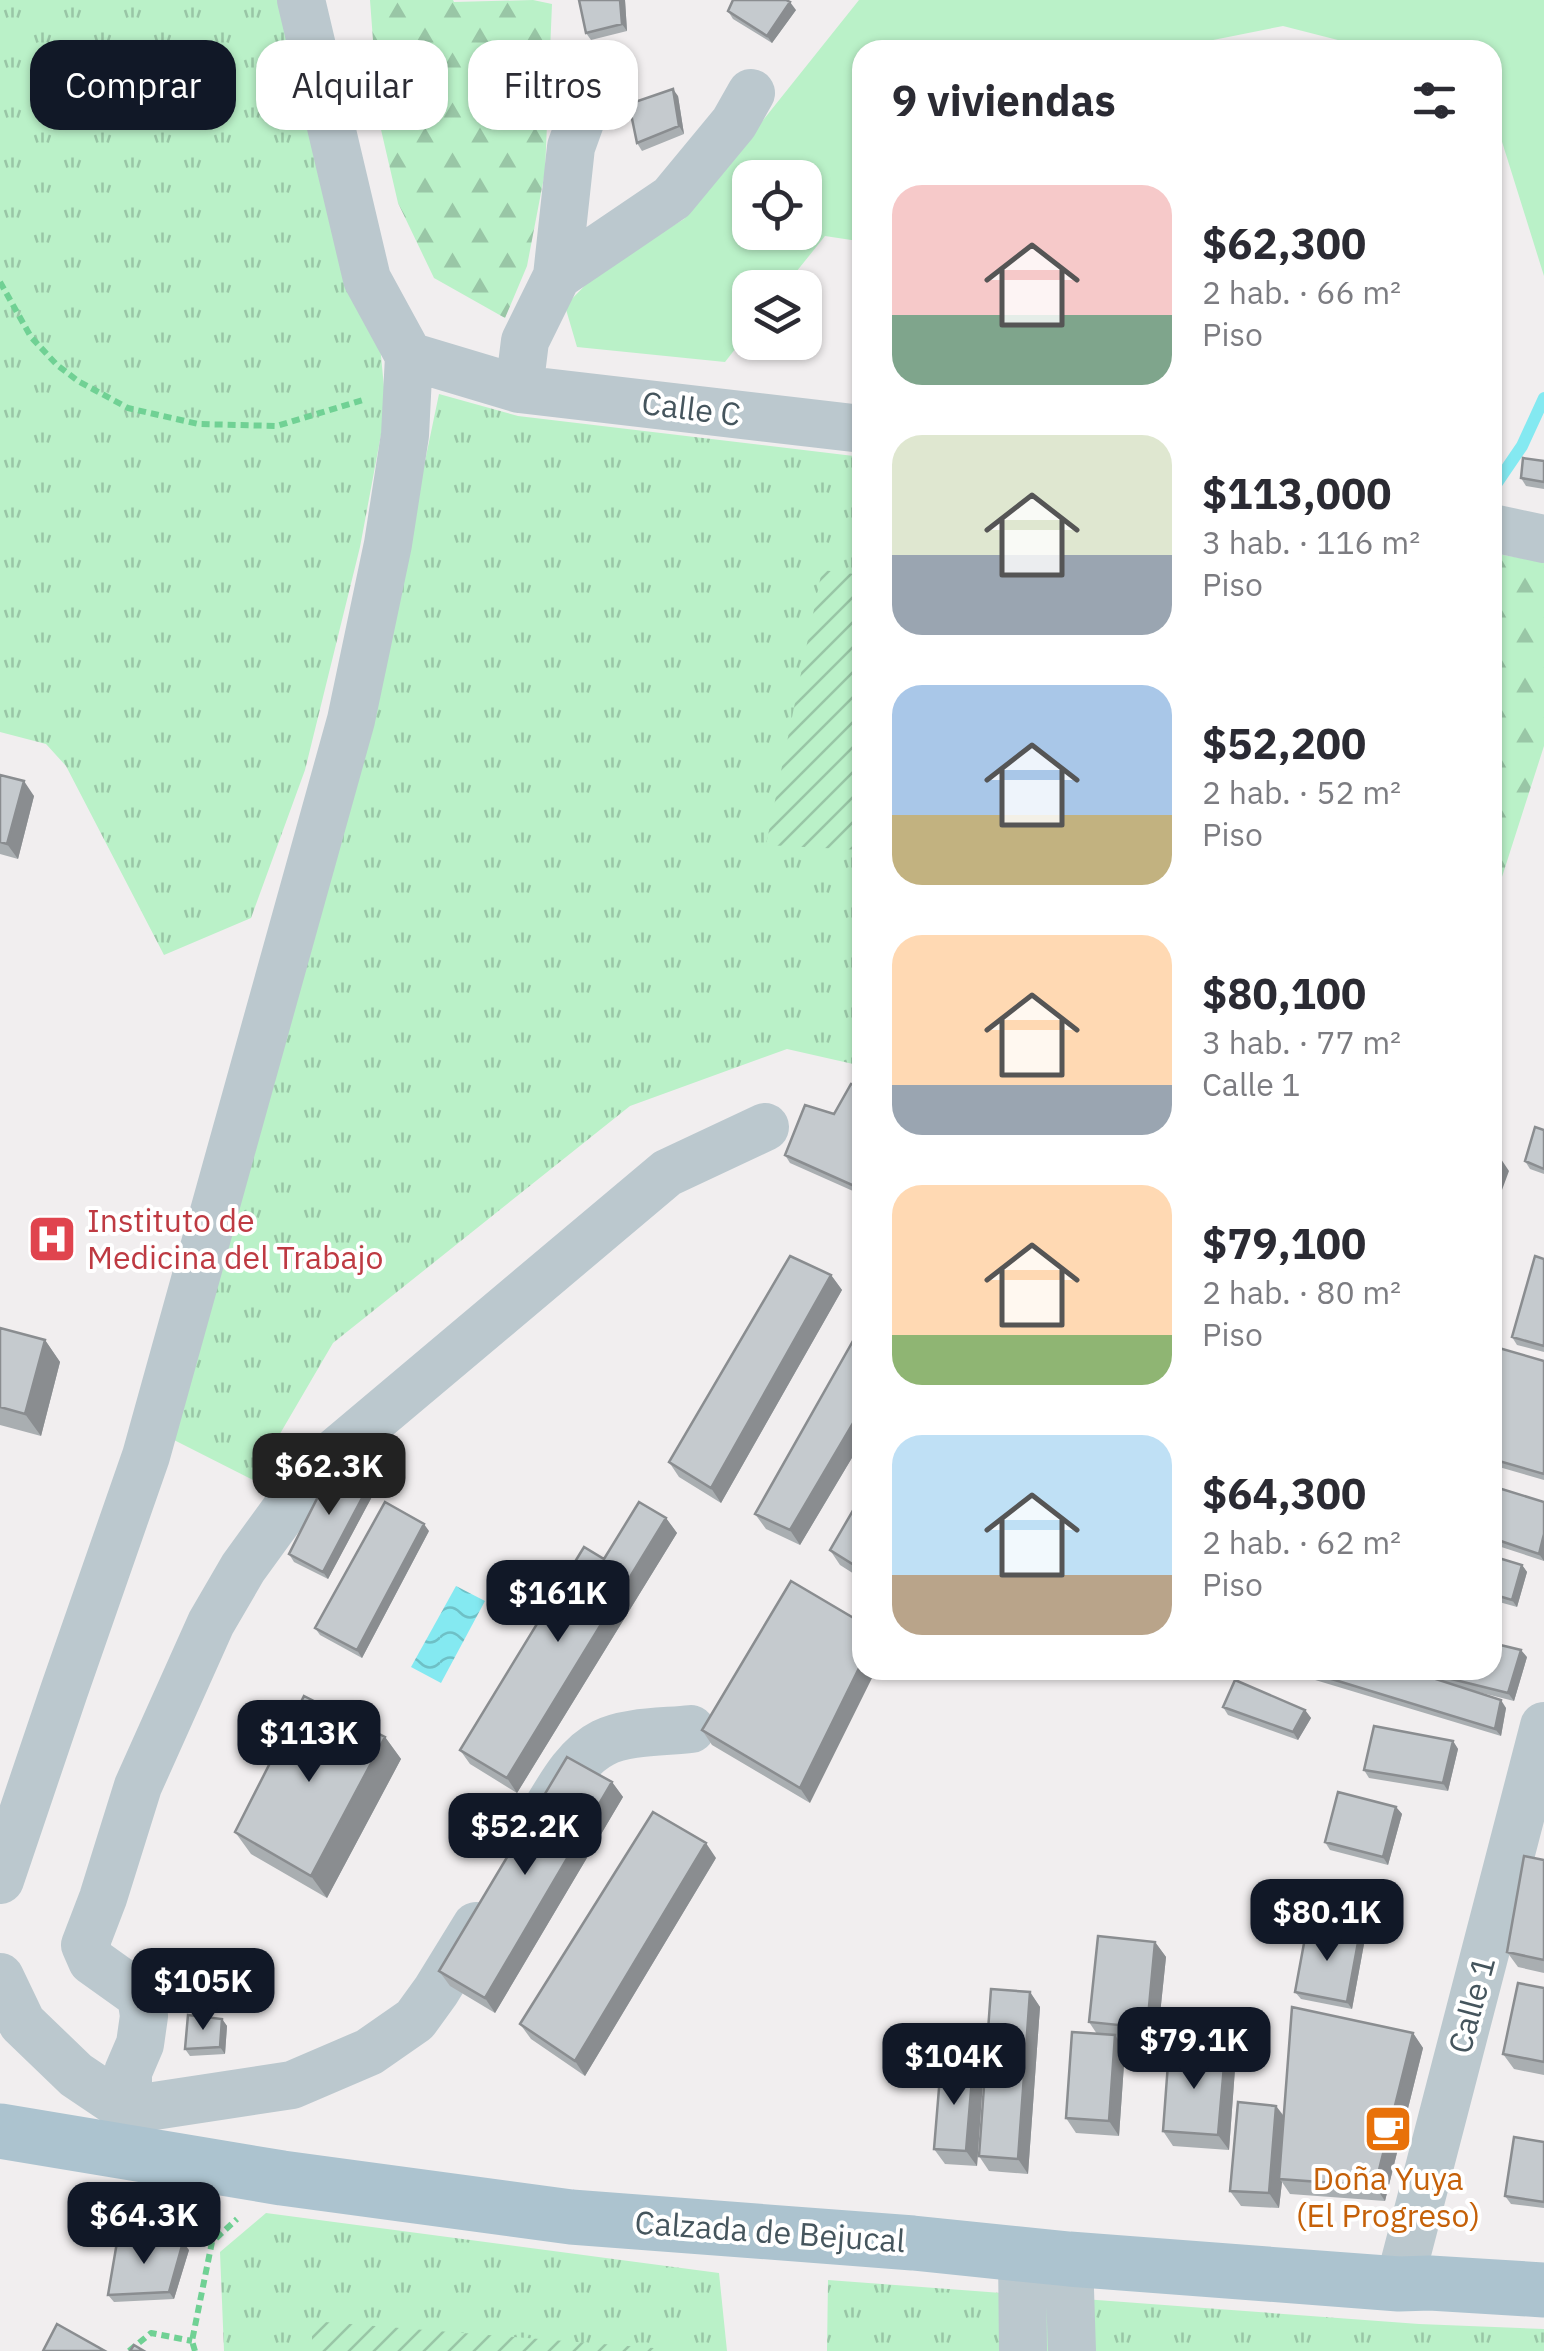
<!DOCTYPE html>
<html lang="es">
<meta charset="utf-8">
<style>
:root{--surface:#fff;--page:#f7f7f7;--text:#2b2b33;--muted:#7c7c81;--accent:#111827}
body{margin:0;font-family:"IBM Plex Sans",sans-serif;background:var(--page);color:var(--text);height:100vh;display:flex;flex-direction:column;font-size:38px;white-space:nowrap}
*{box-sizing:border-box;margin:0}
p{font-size:32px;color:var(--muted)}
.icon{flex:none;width:55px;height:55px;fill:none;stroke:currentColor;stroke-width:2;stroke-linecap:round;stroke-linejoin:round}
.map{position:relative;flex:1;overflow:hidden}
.details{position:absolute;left:852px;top:40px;width:650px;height:1640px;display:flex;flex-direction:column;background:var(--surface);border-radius:30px;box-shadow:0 2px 8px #0004}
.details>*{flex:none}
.hud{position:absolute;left:30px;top:40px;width:672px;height:90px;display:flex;gap:20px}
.buttons{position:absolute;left:732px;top:160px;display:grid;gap:20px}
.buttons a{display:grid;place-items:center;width:90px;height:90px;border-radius:20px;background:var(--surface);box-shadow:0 2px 8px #0004;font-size:50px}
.price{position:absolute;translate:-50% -85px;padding:0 22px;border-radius:20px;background:var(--accent);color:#fff;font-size:32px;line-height:65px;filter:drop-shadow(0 2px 5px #0008)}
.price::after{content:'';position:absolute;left:50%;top:60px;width:30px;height:22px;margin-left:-15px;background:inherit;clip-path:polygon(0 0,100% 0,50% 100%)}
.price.active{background:#222;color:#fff}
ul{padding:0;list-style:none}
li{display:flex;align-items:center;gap:30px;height:250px;padding:0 40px}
li span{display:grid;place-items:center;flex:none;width:280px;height:200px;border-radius:30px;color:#555}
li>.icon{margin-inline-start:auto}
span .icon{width:120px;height:120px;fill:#fffc;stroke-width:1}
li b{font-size:42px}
h2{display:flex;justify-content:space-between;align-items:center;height:120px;padding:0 40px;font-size:42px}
.tag{padding:0 35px;border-radius:30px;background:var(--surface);box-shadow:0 2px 8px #0004;font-size:35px;line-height:90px}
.tag.active{background:var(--accent);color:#fff}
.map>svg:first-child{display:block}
</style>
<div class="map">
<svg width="1544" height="2351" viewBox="0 0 1544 2351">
<defs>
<pattern id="forest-firs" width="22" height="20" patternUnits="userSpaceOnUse" patternTransform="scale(2.5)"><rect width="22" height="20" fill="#baf1c8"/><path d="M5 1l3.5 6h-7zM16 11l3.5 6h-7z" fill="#99c6a6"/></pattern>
<pattern id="park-tufts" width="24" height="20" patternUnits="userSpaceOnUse" patternTransform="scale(2.5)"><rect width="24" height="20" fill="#baf1c8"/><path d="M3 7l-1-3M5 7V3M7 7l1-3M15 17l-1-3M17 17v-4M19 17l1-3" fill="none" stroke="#99c6a6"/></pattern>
<pattern id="garden-furrows" width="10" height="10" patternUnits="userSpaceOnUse" patternTransform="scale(2.5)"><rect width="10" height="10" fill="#baf1c8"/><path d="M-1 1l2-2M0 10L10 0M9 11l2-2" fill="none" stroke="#99c6a6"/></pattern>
<pattern id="water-waves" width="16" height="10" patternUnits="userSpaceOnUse" patternTransform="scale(2.5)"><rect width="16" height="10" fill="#84e9f1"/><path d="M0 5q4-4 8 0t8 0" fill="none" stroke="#6ec0c6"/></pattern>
</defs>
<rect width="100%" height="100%" fill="#f1eeef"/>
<path fill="#baf1c8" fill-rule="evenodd" d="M859 0H1544V276L1493 113 1492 50H1377L1283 26 1163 50H862V246L858 241 825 236 784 287 750 288V330L725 362 577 347 565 306 602 268 684 219ZM750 178H805V232H750Z"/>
<path fill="url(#forest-firs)" d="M370 0H453L454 2 533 0 552 4 545 172 527 266 505 318 434 278 398 203 379 121Z
M1492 553 1544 562V746L1493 905Z"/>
<path fill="url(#park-tufts)" d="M0 0H288L379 335 386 408 360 547 305 770 251 918 164 955 66 766 46 744 0 732Z
M439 394 518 416 862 457V1066L787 1049 630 1106 333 1343 253 1480 174 1440 360 772Z
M266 2213 719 2273 727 2351H224L220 2252Z
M828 2280 1419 2324 1544 2329V2351H827Z"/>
<path fill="url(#garden-furrows)" d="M822 570 862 575V850L766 845Z
M312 2321 666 2349V2351H312Z"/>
<path fill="url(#water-waves)" d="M456 1586 485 1601 441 1683 411 1667Z"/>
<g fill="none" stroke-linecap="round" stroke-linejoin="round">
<path stroke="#84e9f1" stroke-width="12" d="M1492 490 1522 446 1544 398"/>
<path stroke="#70d194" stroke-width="6" stroke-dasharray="8 5" stroke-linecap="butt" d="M0 282 31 337 57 365 78 381 128 408 198 424 277 426 366 399
M129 2351 151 2333 192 2341
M195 2351 192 2341 212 2242 237 2219"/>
<path stroke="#bbc8ce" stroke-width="48" d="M557 276 571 147 589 97
M409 356 519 389 862 429
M519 389 525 341 557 276 672 198 734 123 751 93
M1492 528 1544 539
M542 1817C558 1791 575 1757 603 1743 626 1731 665 1732 691 1729
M0 1880 64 1691 146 1456 351 720 388 544 405 435 409 356 367 279 301 0
M0 1977 22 2023 76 2075 128 2110 292 2085 369 2052 415 2020 436 1991 476 1926
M128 2153V2072L140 2044 144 2016 141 1996 92 1961 85 1945 103 1898 138 1786 211 1623 243 1568 314 1470 667 1173 765 1127
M1022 2254 1023 2351
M1069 2259 1072 2351
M1399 2284 1544 1726"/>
<path stroke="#acc3cf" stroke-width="55" d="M0 2131 282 2178 571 2217 913 2243 1069 2259 1399 2284 1430 2283 1544 2290"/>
</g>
<path fill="#a9aeb1" d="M625 0 627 31 591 40 586 33Z
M796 10 772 43 733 19 728 11Z
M678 96 684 134 642 151 637 143Z
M1544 461V489L1526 486 1521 478Z
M0 775 34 796 18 859 0 854Z
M862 1087V1195L790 1163 785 1155 834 1114Z
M1544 1130V1174L1530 1169 1525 1161Z
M1544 1259V1352L1517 1345 1512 1337Z
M831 1275 842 1290 721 1503 679 1477 669 1462Z
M862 1325V1441L800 1545 766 1529 755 1514Z
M0 1328 45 1340 60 1362 41 1436 0 1425Z
M1492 1346 1544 1361V1480L1492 1465Z
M1492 1486 1544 1502V1561L1492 1544Z
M375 1491 328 1579 294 1562 289 1554Z
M862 1495V1579L840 1565 830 1550Z
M666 1518 677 1533 517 1793 470 1764 460 1750 604 1559Z
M429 1531 362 1658 320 1635 315 1628Z
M1492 1556 1522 1565 1527 1572 1517 1607 1492 1600Z
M791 1581 810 1803 712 1745 702 1730Z
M1527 1657 1514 1701 1470 1690 1506 1708 1501 1736 1282 1670H1492Z
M1223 1707 1305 1710 1311 1718 1298 1740 1228 1715Z
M385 1737 401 1759 327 1898 251 1854 235 1832Z
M1453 1741 1458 1749 1448 1791 1369 1778 1364 1770Z
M612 1782 623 1797 495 2013 450 1986 439 1971Z
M1396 1807 1402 1814 1388 1865 1330 1850 1325 1842Z
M716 1858 585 2076 531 2039 520 2024Z
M1544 1860V1973L1518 1967 1507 1952Z
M1359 1937 1364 1944 1352 2009 1301 1999 1295 1992Z
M1155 1942 1166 1957 1157 2043 1117 2039 1125 2050 1119 2136 1076 2133 1066 2118 1097 2034 1089 2022Z
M1544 1988V2075L1514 2069 1503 2054Z
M1030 1992 1040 2007 1028 2174 989 2171 979 2156Z
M222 2019 227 2026 225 2054 190 2056 185 2049Z
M1413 2033 1423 2048 1385 2201 1290 2194 1282 2182 1279 2208 1241 2206 1230 2191 1276 2106 1284 2116Z
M1225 2054 1235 2069 1229 2150 1173 2146 1163 2131Z
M983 2081 977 2166 945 2164 934 2149Z
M1544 2142V2208L1511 2204 1505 2196Z
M189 2250 174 2299 114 2302 108 2295Z"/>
<path fill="#8a8d90" d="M620 0H625L627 31 622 24Z
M790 2 796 10 772 43 767 36Z
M673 89 678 96 684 134 679 126Z
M1492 239 1500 249 1495 303 1492 300Z
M24 781 34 796 18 859 7 844Z
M1499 1156 1509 1171 1492 1217V1173Z
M831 1275 842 1290 721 1503 711 1488Z
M45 1340 60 1362 41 1436 25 1414Z
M862 1408V1441L800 1545 790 1530Z
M370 1483 375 1491 328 1579 323 1572Z
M666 1518 677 1533 517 1793 507 1778Z
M424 1524 429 1531 362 1658 357 1650Z
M1544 1534V1561L1539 1554Z
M1522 1565 1527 1572 1517 1607 1512 1600Z
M1521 1650 1527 1657 1514 1701 1508 1693Z
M862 1662V1670H876L810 1803 800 1788Z
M1501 1700 1506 1708 1501 1736 1495 1729Z
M1305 1710 1311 1718 1298 1740 1293 1732Z
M385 1737 401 1759 327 1898 311 1876Z
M1453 1741 1458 1749 1448 1791 1443 1783Z
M612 1782 623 1797 495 2013 485 1998Z
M1396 1807 1402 1814 1388 1865 1383 1857Z
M706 1843 716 1858 585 2076 575 2061Z
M1359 1937 1364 1944 1352 2009 1347 2002Z
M1155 1942 1166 1957 1157 2043 1147 2028Z
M1030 1992 1040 2007 1028 2174 1018 2159Z
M222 2019 227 2026 225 2054 220 2047Z
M1413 2033 1423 2048 1385 2201 1375 2186Z
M1115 2035 1125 2050 1119 2136 1109 2121Z
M1225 2054 1235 2069 1229 2150 1218 2135Z
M973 2066 983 2081 977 2166 966 2151Z
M1276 2106 1287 2121 1279 2179 1282 2182 1279 2208 1269 2193Z
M183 2242 189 2250 174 2299 169 2292Z"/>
<path fill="#c5cace" stroke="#8a8d90" stroke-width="2.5" d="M579 0H620L622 24 586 33Z
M733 0H786L790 2 767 36 728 11Z
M673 89 679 126 637 143 629 104Z
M1523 458 1544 461V482L1521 478Z
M0 775 24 781 7 844 0 842Z
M851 1084 862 1087V1186L861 1189 785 1155 805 1105 834 1114Z
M1535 1127 1544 1130V1169L1525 1161Z
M1492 1153 1499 1156 1492 1173Z
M790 1256 831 1275 711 1488 669 1462Z
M1535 1256 1544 1259V1346L1512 1337Z
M862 1325V1408L790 1530 755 1514Z
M0 1328 45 1340 25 1414 0 1407Z
M1492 1346 1544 1361V1474L1492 1459Z
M334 1465 370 1483 323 1572 289 1554Z
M1492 1486 1544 1502V1534L1539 1554 1492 1538Z
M862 1495V1570L830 1550Z
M385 1502 424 1524 357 1650 315 1628Z
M639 1502 666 1518 507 1778 460 1750 584 1547 604 1559Z
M1492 1556 1522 1565 1512 1600 1492 1594Z
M791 1581 862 1623V1662L800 1788 702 1730Z
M1492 1643 1521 1650 1508 1693 1415 1670H1492Z
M1302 1670H1408L1501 1700 1495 1729Z
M1235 1680 1305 1710 1293 1732 1223 1707Z
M304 1696 385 1737 311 1876 235 1832Z
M1374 1726 1453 1741 1443 1783 1364 1770Z
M567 1757 612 1782 485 1998 439 1971Z
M1338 1792 1396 1807 1383 1857 1325 1842Z
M653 1812 706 1843 575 2061 520 2024Z
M1524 1856 1544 1860V1960L1507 1952Z
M1307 1927 1359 1937 1347 2002 1295 1992Z
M1098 1936 1155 1942 1147 2028 1089 2022Z
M1518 1983 1544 1988V2062L1503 2054Z
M991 1989 1030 1992 1018 2159 979 2156Z
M1292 2007 1413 2033 1375 2186 1279 2179Z
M188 2015 222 2019 220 2047 185 2049Z
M1072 2032 1115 2035 1109 2121 1066 2118Z
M1169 2050 1225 2054 1218 2135 1163 2131Z
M941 2064 973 2066 966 2151 934 2149Z
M1238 2102 1276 2106 1269 2193 1230 2191Z
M1514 2137 1544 2142V2202L1505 2196Z
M117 2242H183L169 2292 108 2295Z
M57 2324 105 2351H43Z
M134 2345 144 2351H130Z"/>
<defs>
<g id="hospital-square" transform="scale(2.5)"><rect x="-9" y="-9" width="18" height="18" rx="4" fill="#e0444e" stroke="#fff"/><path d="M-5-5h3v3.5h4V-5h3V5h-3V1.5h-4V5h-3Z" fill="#fff"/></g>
<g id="cafe-square" transform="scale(2.5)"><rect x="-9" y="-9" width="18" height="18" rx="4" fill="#e8710a" stroke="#fff"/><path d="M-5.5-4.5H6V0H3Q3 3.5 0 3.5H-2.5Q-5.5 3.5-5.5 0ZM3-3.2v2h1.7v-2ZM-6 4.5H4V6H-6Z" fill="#fff"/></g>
</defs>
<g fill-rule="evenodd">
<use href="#hospital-square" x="52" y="1239"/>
<use href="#cafe-square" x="1388" y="2129"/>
</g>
<g text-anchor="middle" stroke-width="8" stroke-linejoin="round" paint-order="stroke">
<g font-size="32" fill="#45555d" stroke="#fff">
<text transform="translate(691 409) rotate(7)" y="11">Calle C</text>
<text transform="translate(1472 2005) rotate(-75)" y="11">Calle 1</text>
<text transform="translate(770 2232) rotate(4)" y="11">Calzada de Bejucal</text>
</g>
<g font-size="32" fill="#be3a42" stroke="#fff" text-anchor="start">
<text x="87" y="1232">Instituto de<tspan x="87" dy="37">Medicina del Trabajo</tspan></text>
</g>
<g font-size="32" fill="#c56008" stroke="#fff">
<text x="1388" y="2190">Doña Yuya<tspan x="1388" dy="37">(El Progreso)</tspan></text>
</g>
</g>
</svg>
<div class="buttons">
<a><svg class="icon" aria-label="locate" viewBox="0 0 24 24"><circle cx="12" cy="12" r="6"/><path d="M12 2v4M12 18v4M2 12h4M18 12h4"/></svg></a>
<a><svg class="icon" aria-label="layers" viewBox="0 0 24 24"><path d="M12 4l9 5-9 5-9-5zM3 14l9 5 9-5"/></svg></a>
</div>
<b class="price active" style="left:329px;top:1518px">$62.3K</b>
<b class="price" style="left:558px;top:1645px">$161K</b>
<b class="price" style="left:309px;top:1785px">$113K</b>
<b class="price" style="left:525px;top:1878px">$52.2K</b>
<b class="price" style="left:1327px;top:1964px">$80.1K</b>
<b class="price" style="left:203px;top:2033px">$105K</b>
<b class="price" style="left:1194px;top:2092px">$79.1K</b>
<b class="price" style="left:954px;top:2108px">$104K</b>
<b class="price" style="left:144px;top:2267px">$64.3K</b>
<div class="hud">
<a class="tag active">Comprar</a>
<a class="tag">Alquilar</a>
<a class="tag">Filtros</a>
</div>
<section class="details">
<h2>9 viviendas<svg class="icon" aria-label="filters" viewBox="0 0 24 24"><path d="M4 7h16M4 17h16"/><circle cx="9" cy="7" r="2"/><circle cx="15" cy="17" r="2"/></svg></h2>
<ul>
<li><span style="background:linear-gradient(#f6c9c9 65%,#7fa58c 0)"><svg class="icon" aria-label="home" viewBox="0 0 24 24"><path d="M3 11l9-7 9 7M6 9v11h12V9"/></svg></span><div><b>$62,300</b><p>2 hab. · 66 m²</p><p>Piso</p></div></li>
<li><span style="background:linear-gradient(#dfe7d0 60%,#9aa5b1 0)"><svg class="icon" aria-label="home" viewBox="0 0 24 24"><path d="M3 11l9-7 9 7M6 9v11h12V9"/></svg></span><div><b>$113,000</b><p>3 hab. · 116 m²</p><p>Piso</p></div></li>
<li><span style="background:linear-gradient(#a9c7e8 65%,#c2b280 0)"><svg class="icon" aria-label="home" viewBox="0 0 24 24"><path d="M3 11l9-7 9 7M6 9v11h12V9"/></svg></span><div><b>$52,200</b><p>2 hab. · 52 m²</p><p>Piso</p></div></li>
<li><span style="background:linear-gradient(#ffd9b3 75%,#9aa5b1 0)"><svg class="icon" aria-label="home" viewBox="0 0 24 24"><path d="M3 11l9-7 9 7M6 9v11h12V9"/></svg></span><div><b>$80,100</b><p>3 hab. · 77 m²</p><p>Calle 1</p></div></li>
<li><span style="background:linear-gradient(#ffd9b3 75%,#8fb573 0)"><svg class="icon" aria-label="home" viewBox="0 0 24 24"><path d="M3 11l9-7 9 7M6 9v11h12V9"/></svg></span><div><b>$79,100</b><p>2 hab. · 80 m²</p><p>Piso</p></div></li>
<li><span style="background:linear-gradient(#bfe0f5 70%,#b9a48a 0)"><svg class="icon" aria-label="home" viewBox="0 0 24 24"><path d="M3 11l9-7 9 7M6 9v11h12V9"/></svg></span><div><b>$64,300</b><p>2 hab. · 62 m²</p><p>Piso</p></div></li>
</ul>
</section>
</div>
